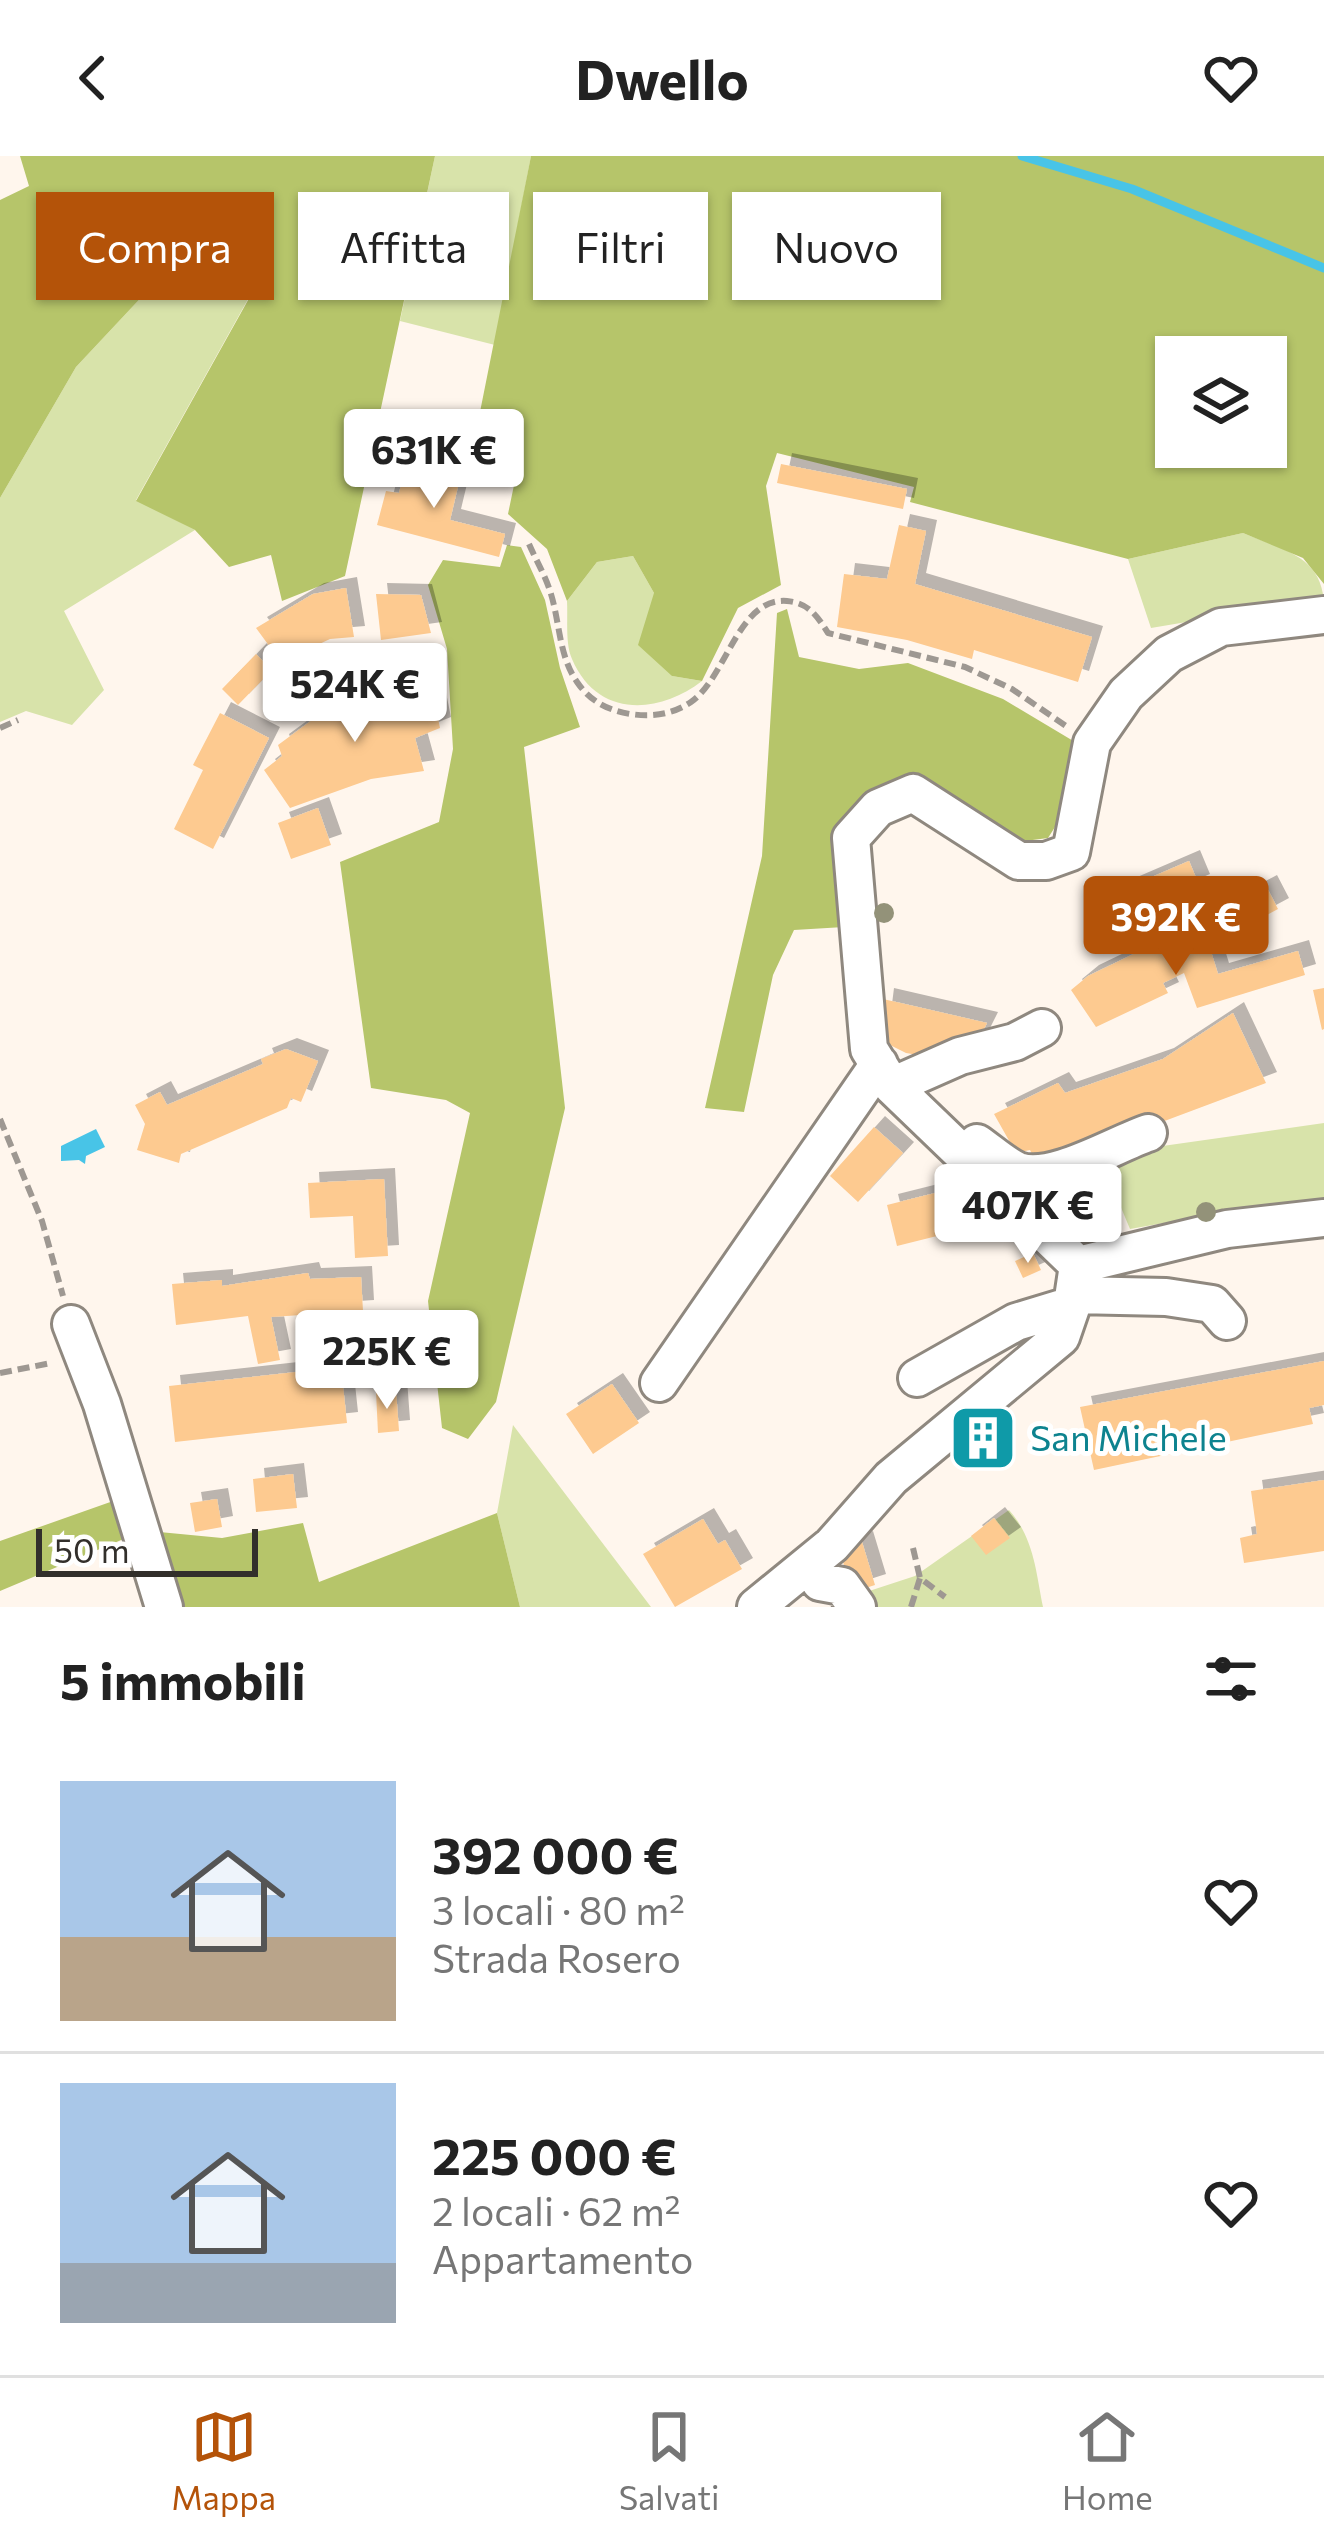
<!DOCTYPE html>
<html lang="it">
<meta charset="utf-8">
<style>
:root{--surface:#fff;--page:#f2f2f2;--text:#222;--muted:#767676;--line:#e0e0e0;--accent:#b45309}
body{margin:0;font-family:Commissioner,sans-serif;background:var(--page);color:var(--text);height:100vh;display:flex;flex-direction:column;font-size:45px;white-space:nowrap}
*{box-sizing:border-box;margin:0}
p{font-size:39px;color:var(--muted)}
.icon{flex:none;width:66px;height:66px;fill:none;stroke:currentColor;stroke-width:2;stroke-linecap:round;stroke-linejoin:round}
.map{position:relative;height:1451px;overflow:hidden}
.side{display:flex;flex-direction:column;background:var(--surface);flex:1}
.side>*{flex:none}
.guide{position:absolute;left:36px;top:36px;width:1254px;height:108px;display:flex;gap:24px}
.controls{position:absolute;left:1155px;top:180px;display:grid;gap:24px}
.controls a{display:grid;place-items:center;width:132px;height:132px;border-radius:0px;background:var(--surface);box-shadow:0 3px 9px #0004;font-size:60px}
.scale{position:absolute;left:36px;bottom:30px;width:222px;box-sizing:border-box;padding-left:12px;border:6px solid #322f2b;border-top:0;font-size:33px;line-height:42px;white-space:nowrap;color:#322f2b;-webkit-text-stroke:9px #fff;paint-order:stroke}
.price{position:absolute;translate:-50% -102px;padding:0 27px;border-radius:12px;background:#fff;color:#222;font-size:39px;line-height:78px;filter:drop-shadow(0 3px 6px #0008)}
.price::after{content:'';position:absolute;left:50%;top:72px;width:36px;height:27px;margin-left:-18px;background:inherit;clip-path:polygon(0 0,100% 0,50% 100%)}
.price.current{background:var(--accent);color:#fff}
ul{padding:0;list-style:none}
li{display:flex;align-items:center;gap:36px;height:300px;padding:0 60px}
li+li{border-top:3px solid var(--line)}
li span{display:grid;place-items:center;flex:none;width:336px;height:240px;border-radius:0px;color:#555}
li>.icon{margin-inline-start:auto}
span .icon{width:144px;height:144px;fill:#fffc;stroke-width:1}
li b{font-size:51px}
h2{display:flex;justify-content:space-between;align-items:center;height:144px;padding:0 60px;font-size:51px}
.pill{padding:0 42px;border-radius:0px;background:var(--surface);box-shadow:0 3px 9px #0004;font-size:42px;line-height:108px}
.pill.current{background:var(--accent);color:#fff}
header{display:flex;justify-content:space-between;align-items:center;height:156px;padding:0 60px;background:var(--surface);font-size:54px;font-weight:700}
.menu{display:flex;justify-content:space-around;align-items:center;height:168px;border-top:3px solid var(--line);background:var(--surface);font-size:33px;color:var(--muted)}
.menu a{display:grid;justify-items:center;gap:6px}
.menu .current{color:var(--accent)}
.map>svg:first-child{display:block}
</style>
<header><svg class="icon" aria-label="back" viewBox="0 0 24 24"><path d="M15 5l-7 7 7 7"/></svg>Dwello<svg class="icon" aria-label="heart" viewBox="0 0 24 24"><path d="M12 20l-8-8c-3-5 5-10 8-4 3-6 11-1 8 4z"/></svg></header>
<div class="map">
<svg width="1324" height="1451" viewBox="0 0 1324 1451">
<defs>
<filter id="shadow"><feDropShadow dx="11" dy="-11" stdDeviation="0" flood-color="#0004"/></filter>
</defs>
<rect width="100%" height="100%" fill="#fff6ed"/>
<path fill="#d8e3aa" d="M435 0H531L495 189 400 165Z
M181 99 252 136 136 344 195 374 64 455 104 534 72 569 26 555 0 566V342L76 211Z
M1243 377C1283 394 1324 400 1324 451L1228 459 1151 472 1128 403Z
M633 400 654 437 672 520 702 525C658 559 597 562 572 503 565 488 568 463 567 445L597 406Z
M1324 967V1044L1226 1056 1130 1073 1099 999Z
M513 1269 651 1451H520L497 1357Z
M1009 1354C1034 1382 1036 1416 1043 1451H868L860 1438 915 1420Z"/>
<path fill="#b6c56a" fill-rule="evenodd" d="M20 0H435L345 420 282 445 271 399 229 411 195 374 136 345 252 137 181 99 76 211 0 342V44L29 30Z
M531 0H1324V428L1303 402 1243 377 1128 403 910 346 914 331 777 297 766 330 781 429 738 452 702 525 672 520 638 489 654 437 633 400 597 406 567 445 547 393 508 358 519 305 476 276ZM1176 201H1266V291H1176Z
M507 389 521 391 545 444 560 512 580 571 524 591 565 952 496 1246 468 1283 442 1272 428 1145 470 957 446 944 371 932 340 706 439 666 453 593 447 493 428 429 443 404 500 411Z
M787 453 799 501 859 513 908 507 1003 543 1075 586 1062 660 1048 682 1017 686 879 634 844 771 794 774 773 819 744 956 705 952 762 700 777 457Z
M116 1344 126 1382 0 1435V1385Z
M497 1357 520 1451H175L149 1375 222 1382 303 1367 319 1426Z"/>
<path fill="#48c4e7" d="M96 973 105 991 86 1000 85 1008 79 1004 61 1005V990Z"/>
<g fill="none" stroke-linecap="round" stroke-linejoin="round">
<path stroke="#48c4e7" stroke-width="9" d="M1022 0 1132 33 1324 112"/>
</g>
<path fill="#fdca90" filter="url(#shadow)" d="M407 306 461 318 450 364 505 378 499 401 377 369 386 335 399 337Z
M781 308 907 333 903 353 777 327Z
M899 369 926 375 915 428 1092 481 1078 526 974 494 972 503 907 484 837 471 844 418 887 423Z
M346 432 354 481 330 483 281 506 256 472 313 438Z
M376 438 421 439 431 477 381 484Z
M256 498 272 514 238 549 222 533Z
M431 528 440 572 415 582 424 615 371 623 290 652 264 614 282 600 278 589 323 556 399 531Z
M220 557 269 582 213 693 174 673 203 614 193 609Z
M318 652 331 689 291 703 278 667Z
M1189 705 1199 729 1106 769 1096 745Z
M1266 730 1278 753 1243 772 1230 749Z
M1204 773 1218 818 1298 795 1305 819 1197 852 1184 817 1163 827 1168 837 1096 871 1071 834 1088 820 1144 793Z
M1324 832V873L1322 874 1313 834Z
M883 843 987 867 978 885 937 902 906 897 878 883Z
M1233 857 1266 927 1039 1012 1030 994 1016 997 994 958 1058 927 1065 937 1163 903Z
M286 893 318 905 301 946 291 942 287 952 181 998 179 1007 137 994 145 968 135 949 160 936 167 949 263 908 261 903Z
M874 971 903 997 858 1046 830 1020Z
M384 1023 388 1100 355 1102 353 1060 310 1062 308 1027Z
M963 1030 973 1071 897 1090 887 1049Z
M1033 1097 1041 1114 1023 1122 1015 1105Z
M308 1117 310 1123 361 1121 363 1155 271 1161 280 1204 258 1208 248 1160 176 1169 172 1128 222 1124V1130Z
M1324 1205V1249L1309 1252 1313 1268 1094 1314 1080 1251Z
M341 1211 347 1267 175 1286 169 1230Z
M612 1228 639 1267 593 1298 566 1258Z
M396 1234 399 1275 378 1277 376 1236Z
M989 1268 998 1279 977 1296 968 1285Z
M293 1318 297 1352 256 1356 253 1323Z
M1324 1324V1395L1244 1407 1240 1382 1257 1378 1251 1335Z
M217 1343 222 1371 195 1376 190 1347Z
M994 1362 1010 1382 986 1399 971 1380Z
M703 1363 718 1388 725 1384 742 1413 675 1451 643 1398Z
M862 1386 875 1429 853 1436 839 1394Z"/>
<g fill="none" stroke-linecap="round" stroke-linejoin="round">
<g stroke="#8f887f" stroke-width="42">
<path id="minor" d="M892 930 960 900 1015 886 1042 872
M977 987C990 996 1004 1009 1018 1015 1052 1027 1113 989 1148 977
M1078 1109 892 930 869 893 851 682 878 652 913 637 1019 705H1046L1071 696 1092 587 1126 538 1169 498 1221 471 1324 459
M1078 1109 1227 1073 1324 1062
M1074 1139 1166 1141 1212 1148 1227 1165
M71 1168 102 1248 164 1451
M917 1222 1016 1166 1072 1149
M659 1227 879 908
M820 1426 842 1430 857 1451
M756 1451 832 1389 891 1322 1061 1181 1072 1149 1078 1109"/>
</g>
<path stroke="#9e9892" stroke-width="6" stroke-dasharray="12 6" stroke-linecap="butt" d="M529 388C536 404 546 421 551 438 560 468 559 500 577 526 590 545 607 554 630 558 651 561 672 559 691 546 727 521 738 441 787 445 809 447 817 460 828 477L965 511 1012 533 1069 572
M0 572 18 564
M0 963 42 1065 63 1140
M0 1217 51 1207
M913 1392 920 1422 945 1441
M911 1451 920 1422"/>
<use href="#minor" stroke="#fff" stroke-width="36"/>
</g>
<g fill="#939279">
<circle cx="884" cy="757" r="10"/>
<circle cx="1206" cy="1056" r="10"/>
</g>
<defs>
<g id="building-square" transform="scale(3.45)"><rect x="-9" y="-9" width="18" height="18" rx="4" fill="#0f9aa8" stroke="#fff"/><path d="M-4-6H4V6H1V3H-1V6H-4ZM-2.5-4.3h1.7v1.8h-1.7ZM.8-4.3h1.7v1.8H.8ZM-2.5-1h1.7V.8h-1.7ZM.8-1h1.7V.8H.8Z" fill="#fff"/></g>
</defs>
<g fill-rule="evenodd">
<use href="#building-square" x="983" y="1282"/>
</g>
<g text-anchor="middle" stroke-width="10" stroke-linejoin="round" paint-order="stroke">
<g font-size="36" fill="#0d838f" stroke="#fff" text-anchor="start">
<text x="1030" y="1295">San Michele</text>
</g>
</g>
</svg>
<div class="controls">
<a><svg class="icon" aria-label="layers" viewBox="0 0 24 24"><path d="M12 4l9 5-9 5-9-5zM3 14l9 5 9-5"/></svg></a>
</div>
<div class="scale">50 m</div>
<b class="price" style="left:434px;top:355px">631K €</b>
<b class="price" style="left:355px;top:589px">524K €</b>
<b class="price current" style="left:1176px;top:822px">392K €</b>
<b class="price" style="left:1028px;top:1110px">407K €</b>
<b class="price" style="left:387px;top:1256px">225K €</b>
<div class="guide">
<a class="pill current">Compra</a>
<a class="pill">Affitta</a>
<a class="pill">Filtri</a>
<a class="pill">Nuovo</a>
</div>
</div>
<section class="side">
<h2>5 immobili<svg class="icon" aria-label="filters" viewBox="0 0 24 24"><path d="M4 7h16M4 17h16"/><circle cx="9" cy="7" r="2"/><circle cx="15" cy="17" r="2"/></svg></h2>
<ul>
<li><span style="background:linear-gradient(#a9c7e8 65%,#b9a48a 0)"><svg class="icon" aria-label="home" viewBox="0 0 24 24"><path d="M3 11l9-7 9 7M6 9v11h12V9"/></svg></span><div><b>392 000 €</b><p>3 locali · 80 m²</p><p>Strada Rosero</p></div><svg class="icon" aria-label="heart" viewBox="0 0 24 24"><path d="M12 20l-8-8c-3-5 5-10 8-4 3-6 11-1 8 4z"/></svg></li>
<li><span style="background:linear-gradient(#a9c7e8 75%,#9aa5b1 0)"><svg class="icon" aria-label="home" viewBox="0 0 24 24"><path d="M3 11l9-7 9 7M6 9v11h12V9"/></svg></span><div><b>225 000 €</b><p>2 locali · 62 m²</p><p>Appartamento</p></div><svg class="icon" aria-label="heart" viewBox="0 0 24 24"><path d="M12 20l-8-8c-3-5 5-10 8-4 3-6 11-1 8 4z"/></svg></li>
</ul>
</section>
<nav class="menu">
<a class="current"><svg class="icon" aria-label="map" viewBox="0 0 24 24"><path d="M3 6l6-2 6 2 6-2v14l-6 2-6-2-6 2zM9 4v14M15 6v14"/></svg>Mappa</a>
<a><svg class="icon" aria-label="saved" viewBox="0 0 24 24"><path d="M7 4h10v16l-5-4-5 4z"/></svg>Salvati</a>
<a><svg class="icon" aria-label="home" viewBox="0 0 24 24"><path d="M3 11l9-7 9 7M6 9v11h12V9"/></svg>Home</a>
</nav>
